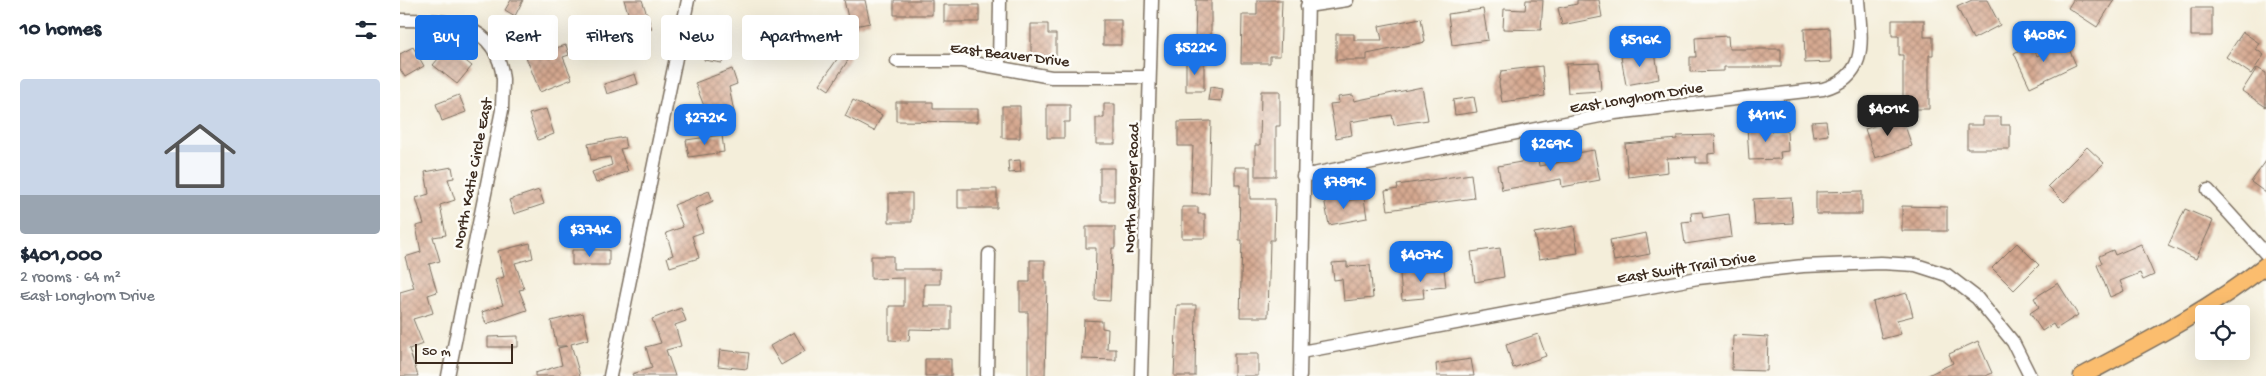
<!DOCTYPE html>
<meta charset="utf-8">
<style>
:root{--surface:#fff;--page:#f2f2f3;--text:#1f2937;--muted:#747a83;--accent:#1a73e8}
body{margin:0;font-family:"Gochi Hand",sans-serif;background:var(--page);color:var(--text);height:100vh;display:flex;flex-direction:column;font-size:19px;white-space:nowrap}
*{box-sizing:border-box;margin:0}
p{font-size:16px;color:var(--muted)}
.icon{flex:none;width:28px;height:28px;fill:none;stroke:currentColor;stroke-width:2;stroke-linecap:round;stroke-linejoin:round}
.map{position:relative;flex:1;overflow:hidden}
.side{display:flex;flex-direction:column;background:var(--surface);width:400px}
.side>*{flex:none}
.banner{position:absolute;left:15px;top:15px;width:475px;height:45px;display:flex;gap:10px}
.buttons{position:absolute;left:1795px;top:305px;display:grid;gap:10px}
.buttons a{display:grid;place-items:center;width:55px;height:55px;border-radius:5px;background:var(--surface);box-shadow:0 5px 20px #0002;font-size:25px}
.scale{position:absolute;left:15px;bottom:12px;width:98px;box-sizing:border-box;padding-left:5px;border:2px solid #3b2a1e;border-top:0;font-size:14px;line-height:18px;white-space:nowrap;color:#3b2a1e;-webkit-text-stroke:4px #fdfcf7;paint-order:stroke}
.price{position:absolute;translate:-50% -42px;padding:0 11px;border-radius:10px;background:var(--accent);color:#fff;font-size:16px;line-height:32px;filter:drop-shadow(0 1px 2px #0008)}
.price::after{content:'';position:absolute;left:50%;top:30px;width:15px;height:11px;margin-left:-8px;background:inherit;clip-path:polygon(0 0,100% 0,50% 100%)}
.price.selected{background:#222;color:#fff}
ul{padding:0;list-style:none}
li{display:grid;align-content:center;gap:10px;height:265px;padding:0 20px}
li span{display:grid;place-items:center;height:155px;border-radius:5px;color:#555}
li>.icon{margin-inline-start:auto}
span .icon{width:90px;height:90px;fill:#fffc;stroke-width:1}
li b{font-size:21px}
h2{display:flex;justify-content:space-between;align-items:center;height:60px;padding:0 20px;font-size:21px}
.chip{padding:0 18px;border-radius:5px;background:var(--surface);box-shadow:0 5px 20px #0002;font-size:18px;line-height:45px}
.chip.selected{background:var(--accent);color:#fff}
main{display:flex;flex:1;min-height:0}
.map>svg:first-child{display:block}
</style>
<main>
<section class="side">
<h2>10 homes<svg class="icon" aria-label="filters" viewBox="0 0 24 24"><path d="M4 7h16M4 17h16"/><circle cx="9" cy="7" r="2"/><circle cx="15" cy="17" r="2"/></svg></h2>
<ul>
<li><span style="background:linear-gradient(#c9d6e8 75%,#9aa5b1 0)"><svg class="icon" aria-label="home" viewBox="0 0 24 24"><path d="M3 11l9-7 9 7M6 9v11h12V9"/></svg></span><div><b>$401,000</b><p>2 rooms · 64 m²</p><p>East Longhorn Drive</p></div></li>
</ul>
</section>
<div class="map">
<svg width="1866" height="376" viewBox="0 0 1866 376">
<defs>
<pattern id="building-cross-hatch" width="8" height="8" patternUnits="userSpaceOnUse" patternTransform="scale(1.25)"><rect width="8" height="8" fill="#d6a991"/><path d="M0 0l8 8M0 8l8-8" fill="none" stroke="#af8a76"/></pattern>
</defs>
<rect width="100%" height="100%" fill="#fdfcf7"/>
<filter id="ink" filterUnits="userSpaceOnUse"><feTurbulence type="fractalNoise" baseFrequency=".02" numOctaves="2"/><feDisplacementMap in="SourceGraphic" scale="10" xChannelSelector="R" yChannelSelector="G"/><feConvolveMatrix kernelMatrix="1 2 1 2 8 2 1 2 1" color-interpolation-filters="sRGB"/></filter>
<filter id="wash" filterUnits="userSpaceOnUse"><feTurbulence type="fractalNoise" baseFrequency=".0096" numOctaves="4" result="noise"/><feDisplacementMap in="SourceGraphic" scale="20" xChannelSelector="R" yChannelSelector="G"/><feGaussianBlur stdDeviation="1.12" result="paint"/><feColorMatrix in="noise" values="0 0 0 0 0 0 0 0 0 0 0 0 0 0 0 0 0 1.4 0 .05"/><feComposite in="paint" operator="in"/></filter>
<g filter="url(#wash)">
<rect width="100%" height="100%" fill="#f4eeda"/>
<g id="blocks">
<path fill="url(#building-cross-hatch)" d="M111 0H123L115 16 105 10Z
M224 0H242L252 29 219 40 214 25 230 19Z
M444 0H465L470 23 450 27Z
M494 0H532V15H494Z
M796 0H811V43H795Z
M857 0H882L880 56H870V63H841L842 15H857Z
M1126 0H1143L1141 30 1103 29 1104 9 1125 10Z
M1177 0H1199L1202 17 1162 25 1158 8 1177 4Z
M1572 0H1587L1600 25 1573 39 1557 7Z
M1673 0H1714L1697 27 1668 8Z
M544 5H579V22H544Z
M1791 8H1812V36H1791Z
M1083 9 1088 40 1052 45 1048 14Z
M187 18 193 31 180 37 174 24Z
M1021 18 1025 42 967 54V60H936V34H954V40H982L979 26Z
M703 20H721V45H703Z
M1492 20H1524V37H1533V55H1529V109H1503V55H1499V36H1492Z
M631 24H648V34H656V56H631Z
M312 26 329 29 322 63 304 60Z
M1430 28 1431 62 1405 63 1404 29Z
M1843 32 1859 43 1856 49 1864 55 1851 74 1826 57Z
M1328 36 1329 49H1381V67H1324V71L1290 72V57H1296L1295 38Z
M1666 42 1676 65 1630 87 1614 53 1632 44 1637 56Z
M166 45 169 55 163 57 172 79 140 92 126 57Z
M13 47 24 66 5 77 0 69V54Z
M48 47 72 66 57 84 33 65Z
M442 52 450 57 429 90 420 84Z
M1255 52 1259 79 1226 85 1221 57Z
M786 61H804V91H786Z
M1199 63 1201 91 1168 93 1166 64Z
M1142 66 1145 96 1102 102 1099 83 1101 71Z
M1857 68 1866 73V107L1842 91Z
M332 69 337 84 329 87 334 112 293 119 291 108 304 106 295 83Z
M235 74 238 84 207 94 204 84Z
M810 87 823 89 821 101 808 100Z
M1022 87 1028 120 994 125 992 115 950 122 952 135 936 138 930 104 939 103 938 97 953 95 954 101Z
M861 91H880V126H876V176H855V145H860Z
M59 95 66 112 42 121 36 104Z
M1074 97 1077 112 1055 115 1053 100Z
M453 100 482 115 474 131 445 116Z
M496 102H533V109H578V122L496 121Z
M704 104H715V144H696V118H704Z
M647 105H670V122H664V138H647Z
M602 106H620V138H602Z
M146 109 154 134 138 140 129 114Z
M1502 117 1512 146 1475 158 1465 129Z
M1583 117H1601V125H1610V149H1567V125H1583Z
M811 121 809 193H791L793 146H778V122Z
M1426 121 1428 135 1413 137 1411 122Z
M1366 125V131H1387L1388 151 1380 152 1381 159 1349 160 1347 126Z
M322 135 324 152 289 157 286 140Z
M1315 135 1316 153 1308 154V163H1296V157L1267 158 1268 172 1228 177 1225 144 1277 139V136Z
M224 137 226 148 220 149 228 171 196 183 192 172 212 165 210 157 191 160 188 144Z
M1687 147 1704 163 1664 202 1648 186Z
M1194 150 1200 180 1162 187 1161 179 1102 190 1098 166 1138 159 1139 166 1178 159 1177 153Z
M620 160 621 172 609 173 608 161Z
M1866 161V193L1851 182Z
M52 167 54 178 48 179 55 200 40 205 46 235 33 237 40 261 29 264 37 292 28 295 33 313 13 319 23 344 9 349 18 376H0V292L14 288 5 257 21 252 16 226 24 224 16 198 29 194 25 172Z
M835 167H850V199H875L874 240H870L868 317H840L842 240H839L840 185H835Z
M700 168H714V201H700Z
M1071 174 1074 198 988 210 985 191 998 189 997 185Z
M558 189H597V208H558Z
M139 190 144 204 114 214 109 200Z
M309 191 313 201 295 209 303 232 292 236 299 258 270 267 267 257 273 255 266 233 283 227 274 205Z
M1462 191V214H1416V192Z
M489 193H512V222H489Z
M944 194 945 201 964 198 967 218 929 225 924 198Z
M1391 197 1393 223 1355 225 1353 199Z
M1502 206 1547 207V231H1502Z
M782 207H798V214H805V238H782Z
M1785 209 1813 221 1796 259 1768 246Z
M1302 212 1303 218 1329 214 1332 237 1285 244 1282 222 1292 221 1291 213Z
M1174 226 1178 253 1139 259 1134 233Z
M686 227H715V248H712L710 301 695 300 696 248H686Z
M1246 233 1250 254 1214 261 1210 240Z
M130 243 133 258 115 263 124 289 119 290 127 310 86 324 82 312 103 305 95 280 104 277 98 251Z
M1617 243 1639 265 1614 290 1592 268Z
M1741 244 1754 275 1743 280 1740 273 1720 281 1724 291 1710 297 1697 265 1702 263 1699 256 1713 250 1715 255Z
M1100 248 1104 277 1075 282 1071 252Z
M172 250H209V265H172Z
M471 256H493V269H540V284H524V306H551V330L510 329 509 341 489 340V306H504V278L471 279Z
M630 260H645V282H647L645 376H628V312H620V282H630Z
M947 262V267L970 265 973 298 944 301 942 279 934 280 932 263Z
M1044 269 1046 287 1023 289 1024 298 1002 300 1000 273Z
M1658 283 1678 315 1656 329 1653 324 1642 331 1630 313 1639 307 1634 298Z
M1507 293 1513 316 1497 320 1501 334 1482 339 1473 302Z
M777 305H796L795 376H774Z
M281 308 286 321 275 325 281 346 266 350 275 376H233L232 374 252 368 246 347 261 343 252 319Z
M183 313 189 339 171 344 180 376H135V373L162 365 158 348 167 346H157L151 321Z
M684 320 702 321V328L708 329 707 349H716V360L682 359Z
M394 332 405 351 381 365 370 346Z
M1138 334 1146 356 1113 368 1106 345Z
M1333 335 1368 337 1367 371 1332 370Z
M118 336V347H88V337Z
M1578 341 1592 373 1586 376H1526L1553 363 1549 354Z
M320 350 349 353 347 369 318 366Z
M834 354H858V376H834Z
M525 359H551V376H525Z
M1071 359 1074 376H1037L1036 364Z"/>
</g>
</g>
<g filter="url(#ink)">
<use href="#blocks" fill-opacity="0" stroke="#7c6f60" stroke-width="1"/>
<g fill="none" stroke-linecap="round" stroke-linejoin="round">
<g stroke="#7c6f60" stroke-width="15">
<path id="minor" d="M907 6 947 0
M0 20C46 20 97 21 103 79 103 89 102 100 102 110L48 376
M497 61H562L651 77H749
M599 67 600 0
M903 176 1215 113 1423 89C1470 76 1461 39 1458 0
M1808 190 1866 254
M901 352 1298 278 1403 266 1481 263 1516 265 1547 275 1577 298 1613 342 1630 376
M210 376 288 0
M587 376 589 254
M741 376 752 0
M900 376 908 0"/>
</g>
<g stroke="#7c6f60" stroke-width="19">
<path id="major" d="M1682 376C1746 342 1809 310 1866 265"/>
</g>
<use href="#minor" stroke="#fff" stroke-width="12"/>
<use href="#major" stroke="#fbbd6e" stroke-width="16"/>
</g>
</g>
<g text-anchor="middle" stroke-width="5" stroke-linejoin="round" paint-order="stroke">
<g font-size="16" fill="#3b2a1e" stroke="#fdfcf7">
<text transform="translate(610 53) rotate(7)" y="6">East Beaver Drive</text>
<text transform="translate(1236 96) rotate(-9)" y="6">East Longhorn Drive</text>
<text transform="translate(71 173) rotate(-79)" y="6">North Katie Circle East</text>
<text transform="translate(730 188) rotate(-88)" y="6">North Ranger Road</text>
<text transform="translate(1286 266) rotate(-9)" y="6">East Swift Trail Drive</text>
</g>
</g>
</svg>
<div class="buttons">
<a><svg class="icon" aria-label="locate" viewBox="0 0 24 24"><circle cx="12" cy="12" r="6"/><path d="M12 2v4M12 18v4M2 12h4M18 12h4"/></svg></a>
</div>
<div class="scale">50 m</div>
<b class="price" style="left:1644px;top:63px">$408K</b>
<b class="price" style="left:1240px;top:68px">$516K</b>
<b class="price" style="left:795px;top:76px">$522K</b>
<b class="price selected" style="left:1488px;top:137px">$401K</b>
<b class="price" style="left:1366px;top:143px">$411K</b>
<b class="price" style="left:305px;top:146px">$272K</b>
<b class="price" style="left:1151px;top:172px">$269K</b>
<b class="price" style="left:944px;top:210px">$789K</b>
<b class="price" style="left:190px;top:258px">$374K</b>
<b class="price" style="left:1021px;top:283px">$407K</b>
<div class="banner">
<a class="chip selected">Buy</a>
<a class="chip">Rent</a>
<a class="chip">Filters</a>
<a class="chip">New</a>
<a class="chip">Apartment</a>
</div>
</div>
</main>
